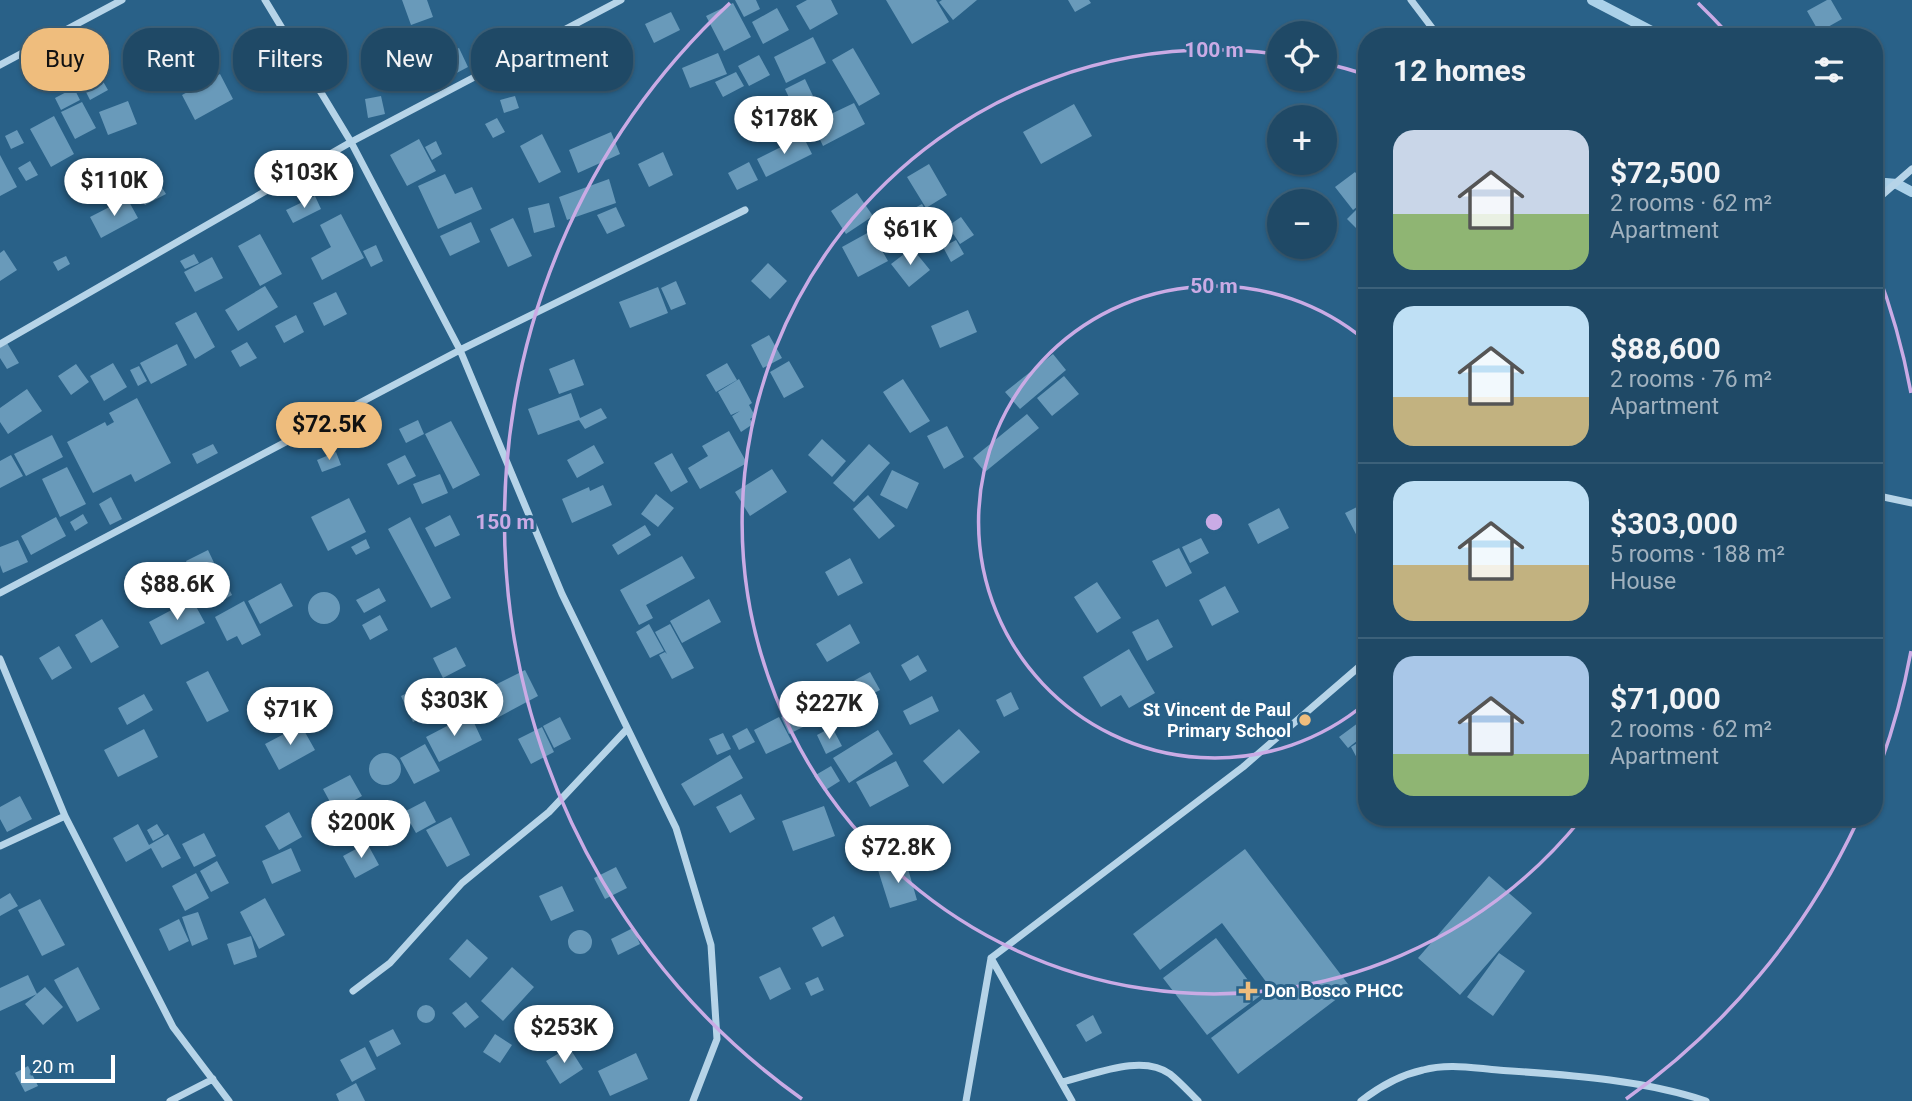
<!DOCTYPE html>
<meta charset="utf-8">
<style>
:root{--surface:#1f4966;--page:#27506c;--text:#f1f3f6;--muted:#a1b2bf;--line:#3c617a;--accent:#efbd7d}
body{margin:0;font-family:Roboto,sans-serif;background:var(--page);color:var(--text);height:100vh;display:flex;flex-direction:column;font-size:26px;white-space:nowrap}
*{box-sizing:border-box;margin:0}
p{font-size:23px;color:var(--muted)}
.icon{flex:none;width:38px;height:38px;fill:none;stroke:currentColor;stroke-width:2;stroke-linecap:round;stroke-linejoin:round}
.map{position:relative;flex:1;overflow:hidden}
.panel{position:absolute;left:1358px;top:28px;width:525px;height:798px;display:flex;flex-direction:column;background:var(--surface);border-radius:28px;box-shadow:0 2px 5px #0004,0 0 0 2px var(--line)}
.panel>*{flex:none}
.guide{position:absolute;left:21px;top:28px;width:665px;height:63px;display:flex;gap:14px}
.controls{position:absolute;left:1267px;top:21px;display:grid;gap:14px}
.controls a{display:grid;place-items:center;width:70px;height:70px;border-radius:50%;background:var(--surface);box-shadow:0 2px 5px #0004,0 0 0 2px var(--line);font-size:35px}
.scale{position:absolute;left:21px;bottom:18px;width:94px;box-sizing:border-box;padding-left:7px;border:4px solid #fff;border-top:0;font-size:19px;line-height:24px;white-space:nowrap;color:#fff;-webkit-text-stroke:5px #296188;paint-order:stroke}
.price{position:absolute;translate:-50% -60px;padding:0 16px;border-radius:24px;background:#fff;color:#222;font-size:23px;line-height:46px;filter:drop-shadow(0 2px 4px #0008)}
.price::after{content:'';position:absolute;left:50%;top:42px;width:21px;height:16px;margin-left:-10px;background:inherit;clip-path:polygon(0 0,100% 0,50% 100%)}
.price.active{background:var(--accent);color:#111}
ul{padding:0;list-style:none}
li{display:flex;align-items:center;gap:21px;height:175px;padding:0 35px}
li+li{border-top:2px solid var(--line)}
li span{display:grid;place-items:center;flex:none;width:196px;height:140px;border-radius:21px;color:#555}
li>.icon{margin-inline-start:auto}
span .icon{width:84px;height:84px;fill:#fffc;stroke-width:1}
li b{font-size:30px}
h2{display:flex;justify-content:space-between;align-items:center;height:84px;padding:0 35px;font-size:30px}
.pill{padding:0 24px;border-radius:28px;background:var(--surface);box-shadow:0 2px 5px #0004,0 0 0 2px var(--line);font-size:24px;line-height:63px}
.pill.active{background:var(--accent);color:#111}
.map>svg:first-child{display:block}
</style>
<div class="map">
<svg width="1912" height="1101" viewBox="0 0 1912 1101">
<rect width="100%" height="100%" fill="#296188"/>
<g fill="none" stroke-linecap="round" stroke-linejoin="round">
<path stroke="#abd1e9" stroke-width="10" d="M1592 0 1663 37
M1874 182 1897 184 1912 192"/>
</g>
<path fill="#699aba" d="M402 0H427L433 17 411 25Z
M735 0H756L760 9 744 17Z
M807 0H831L838 14 810 30 796 6Z
M886 0H936L949 22 912 44Z
M942 0H977L953 20 939 2Z
M1068 0H1089L1091 3 1075 12Z
M1827 0H1831L1842 19 1819 32 1807 11Z
M733 3 751 37 724 51 706 16Z
M777 8 789 30 763 44 752 22Z
M671 12 680 30 654 43 645 24Z
M813 37 826 63 786 83 774 57Z
M200 47 213 70 186 85 174 62Z
M459 48 468 67 451 76 442 56Z
M853 48 880 94 859 106 832 60Z
M718 53 727 74 690 88 682 68Z
M759 55 770 75 749 86 738 66Z
M61 67 68 78 52 86 46 75Z
M97 71 108 90 90 100 80 80Z
M736 72 744 86 723 97 715 82Z
M220 74 233 99 195 120 182 95Z
M805 79 813 96 793 106 785 89Z
M74 88 80 100 61 110 55 98Z
M381 96 385 114 368 118 365 99Z
M515 96 519 108 504 113 500 100Z
M128 101 137 124 108 135 99 112Z
M82 102 96 128 75 139 61 112Z
M854 103 865 124 823 146 812 123Z
M1074 104 1092 136 1041 164 1023 132Z
M798 105 811 130 791 140 779 115Z
M54 116 74 154 51 167 30 129Z
M497 118 505 132 493 138 485 124Z
M17 130 24 143 11 149 5 136Z
M611 132 620 154 578 173 569 150Z
M542 134 561 172 539 183 520 146Z
M803 136 812 154 766 177 757 159Z
M419 139 436 171 407 186 390 155Z
M436 141 442 154 432 160 425 147Z
M663 152 673 175 649 187 638 164Z
M0 155 17 187 0 196Z
M30 161 38 175 26 181 18 168Z
M749 162 758 180 737 190 728 173Z
M929 164 947 195 926 208 907 177Z
M1355 172 1367 187V199L1353 210 1335 187Z
M153 173 166 194 145 205 133 184Z
M445 174 455 194 472 187 482 209 438 229 418 186Z
M609 179 616 203 567 220 559 197Z
M857 193 873 216 846 234 831 211Z
M315 196 321 209 293 223 286 210Z
M127 198 138 218 101 238 90 217Z
M1365 201 1367 202V239L1347 219Z
M549 203 555 227 534 233 528 208Z
M922 204 934 226 910 239 898 217Z
M616 207 625 226 607 234 597 215Z
M341 214 364 258 322 280 311 258 331 247 320 225Z
M961 217 974 235 960 244 948 226Z
M513 218 532 256 508 267 490 229Z
M471 222 480 242 450 256 440 236Z
M871 231 888 261 858 277 842 247Z
M260 234 282 274 260 286 238 246Z
M956 240 964 254 951 262 943 247Z
M376 245 383 261 371 267 363 251Z
M912 248 930 270 909 287 891 264Z
M4 250 17 270 0 281V253Z
M194 254 199 263 185 269 180 261Z
M66 256 70 264 58 271 53 262Z
M212 257 223 278 195 292 184 272Z
M768 263 787 281 770 299 751 281Z
M676 281 686 304 671 310 661 288Z
M265 286 278 307 238 331 225 310Z
M658 287 668 313 630 328 619 302Z
M336 292 347 314 324 326 313 303Z
M968 310 977 332 940 348 931 326Z
M196 312 215 347 195 359 175 323Z
M296 315 304 332 284 343 275 326Z
M769 335 782 358 763 368 751 345Z
M247 342 257 358 240 367 231 351Z
M7 343 19 363 7 369 0 358V347Z
M177 344 187 365 151 384 140 363Z
M1053 354 1066 370 1020 409 1005 392Z
M574 359 584 385 559 394 549 369Z
M789 361 804 387 784 398 770 372Z
M113 363 127 387 104 401 90 376Z
M727 363 737 380 716 392 706 375Z
M76 364 89 382 71 395 58 376Z
M139 366 147 381 138 386 130 370Z
M1064 376 1079 394 1052 416 1037 398Z
M739 379 752 403 749 405 755 416 750 419 753 424 741 432 732 416 740 411 731 415 718 392Z
M903 379 930 421 910 433 883 392Z
M27 389 42 411 8 434 0 422V408Z
M571 393 580 418 601 408 607 418 585 429 579 420 538 435 528 409Z
M137 398 171 463 135 482 131 474 93 493 67 442 105 422 107 426 114 422 109 413Z
M1027 414 1039 428 985 472 973 458Z
M418 420 424 434 406 443 399 429Z
M451 421 480 475 453 489 425 434Z
M947 426 964 457 944 469 927 436Z
M729 431 747 463 700 489 688 468 708 456 702 446Z
M52 435 63 457 26 476 14 454Z
M822 439 846 461 832 477 808 455Z
M213 444 218 453 197 464 192 454Z
M869 444 890 463 854 502 833 483Z
M594 445 604 463 577 478 567 460Z
M336 452 341 465 322 472 317 460Z
M672 453 688 482 671 492 654 463Z
M11 455 23 476 0 488V461Z
M405 455 416 476 398 485 387 464Z
M67 467 86 504 60 517 42 479Z
M772 469 787 492 750 516 735 492Z
M892 470 919 483 907 509 880 495Z
M440 474 448 493 422 504 413 484Z
M603 485 612 505 572 523 562 499 589 487 590 491Z
M656 494 674 508 658 527 641 514Z
M868 495 895 526 879 539 853 509Z
M111 497 122 519 110 525 99 504Z
M349 498 366 532 328 551 311 517Z
M1367 502V533L1358 538 1345 513Z
M1279 508 1289 528 1258 544 1248 524Z
M83 514 88 523 75 531 70 522Z
M450 515 460 535 435 547 425 528Z
M56 517 66 536 31 555 21 536Z
M410 517 451 598 431 608 388 529Z
M645 525 651 535 618 555 612 545Z
M1201 538 1209 553 1190 563 1182 547Z
M366 539 370 548 356 555 351 547Z
M18 540 28 562 3 573 0 565V547Z
M1179 548 1192 573 1166 587 1152 561Z
M208 550 217 569 195 579 186 561Z
M682 556 695 578 646 605 653 618 639 625 620 590Z
M850 558 863 583 838 596 825 572Z
M223 577 232 595 212 606 203 588Z
M1097 582 1121 618 1097 633 1074 597Z
M281 583 293 606 260 624 248 601Z
M1225 586 1239 612 1212 626 1199 600Z
M379 588 386 601 364 613 356 600Z
M308 608a16 16 0 1 1 32 0a16 16 0 1 1-32 0Z
M192 599 205 623 161 645 149 622Z
M709 599 721 622 682 643 670 621Z
M244 601 261 635 242 645 237 636 227 641 215 617Z
M380 615 388 630 370 640 362 625Z
M102 619 119 647 91 663 75 635Z
M1158 619 1173 647 1147 661 1132 632Z
M649 624 664 651 650 658 636 632Z
M670 624 694 668 672 679 659 655 665 652 667 654 655 632Z
M850 624 860 643 827 662 816 644Z
M59 646 72 668 52 680 39 658Z
M456 647 466 666 443 678 433 658Z
M1129 649 1155 693 1129 708 1121 695 1101 707 1083 677Z
M918 655 927 671 910 681 901 665Z
M525 670 538 696 497 718 483 691Z
M208 671 229 711 207 722 186 682Z
M870 672 880 690 855 703 846 685Z
M428 683 440 709 413 722 401 696Z
M833 687 840 710 816 717 810 694Z
M324 691 331 704 305 717 298 705Z
M1011 692 1019 709 1004 717 996 700Z
M144 694 153 710 127 725 118 708Z
M932 696 939 711 910 725 903 711Z
M795 710 803 727 789 734 781 717Z
M470 714 482 740 439 762 426 737Z
M560 717 571 739 554 748 543 726Z
M779 717 792 742 766 754 754 730Z
M1358 723 1367 733 1348 748 1339 737Z
M301 725 315 750 279 770 265 744Z
M542 727 554 752 531 764 518 739Z
M832 727 842 746 826 754 817 735Z
M747 728 755 742 739 750 732 736Z
M144 729 158 757 118 777 104 750Z
M959 729 980 752 943 784 923 761Z
M878 730 893 754 849 783 833 758Z
M723 733 731 749 717 755 709 739Z
M1367 737V752L1357 758 1351 747Z
M425 744 440 771 414 784 400 758Z
M369 769a16 16 0 1 1 32 0a16 16 0 1 1-32 0Z
M730 755 743 778 694 806 681 784Z
M896 761 909 786 870 807 856 782Z
M831 766 840 781 824 791 814 776Z
M350 775 362 796 335 811 323 789Z
M741 794 755 819 730 833 716 807Z
M20 796 32 819 7 832 0 819V807Z
M425 801 436 822 416 833 404 812Z
M824 806 835 836 793 851 782 821Z
M289 812 302 837 279 850 265 826Z
M451 817 470 855 447 867 426 830Z
M138 824 149 845 168 834 181 858 162 868 151 848 126 862 113 838Z
M157 824 164 835 153 841 147 830Z
M204 833 216 856 194 867 182 844Z
M367 843 379 865 355 878 343 856Z
M291 848 301 871 272 884 262 861Z
M1245 849 1351 988 1238 1074 1211 1038 1273 991 1222 923 1160 970 1133 934Z
M217 861 229 883 211 892 200 871Z
M906 862 917 900 890 908 878 870Z
M616 867 627 888 605 899 594 878Z
M196 873 209 898 185 911 172 886Z
M1489 876 1532 913 1460 995 1418 958Z
M562 886 574 911 551 921 539 896Z
M10 893 18 906 0 916V899Z
M265 898 285 935 259 949 240 912Z
M40 899 65 945 42 956 18 910Z
M198 912 208 939 192 946 182 917Z
M834 916 844 936 822 947 812 928Z
M179 919 189 941 169 951 159 929Z
M633 928 640 944 618 955 611 939Z
M568 942a12 12 0 1 1 24 0a12 12 0 1 1-24 0Z
M251 936 257 957 234 965 227 944Z
M1216 938 1260 996 1207 1035 1163 978Z
M467 939 488 958 470 978 449 959Z
M1499 953 1525 971 1493 1016 1467 997Z
M78 967 100 1009 77 1022 54 980Z
M512 967 534 987 503 1021 481 1001Z
M780 967 791 989 770 1000 759 977Z
M28 975 37 994 0 1011V988Z
M818 977 824 990 811 996 805 983Z
M45 987 63 1007 43 1025 25 1004Z
M466 1002 479 1017 465 1028 452 1013Z
M417 1014a9 9 0 1 1 18 0a9 9 0 1 1-18 0Z
M1093 1015 1102 1033 1086 1042 1076 1025Z
M393 1029 401 1044 377 1057 369 1041Z
M495 1034 512 1045 500 1063 483 1052Z
M365 1047 376 1069 352 1082 340 1060Z
M569 1047 583 1069 560 1084 546 1061Z
M636 1053 648 1079 610 1096 598 1071Z
M28 1066 38 1086 25 1092 15 1073Z
M356 1083 365 1101H339L336 1094Z"/>
<g fill="none" stroke-linecap="round" stroke-linejoin="round">
<path stroke="#b6d4e8" stroke-width="7" d="M265 0 351 142 460 350 562 594 676 828 711 945 717 1039 693 1101
M1411 0 1439 37
M0 65 122 0
M1874 202 1912 169
M0 344 351 142 621 0
M1874 495 1912 503
M0 593 460 350 745 210
M0 659 65 816 173 1027 229 1101
M0 846 65 816
M353 991 390 963 462 883 549 812 627 729
M1062 1082C1093 1075 1142 1053 1170 1074 1180 1082 1189 1092 1198 1101
M170 1101 213 1079
M966 1101 991 958
M1072 1101 991 958 1243 767 1367 660
M1361 1101C1379 1087 1400 1075 1423 1070 1448 1063 1473 1068 1498 1070 1567 1075 1640 1079 1706 1101"/>
</g>
<g fill="none" stroke="#caabe5" stroke-width="3.5">
<path d="M1366 703A236 236 0 1 1 1366 341"/>
<path d="M1581 819A472 472 0 1 1 1276 54M1328 64A472 472 0 0 1 1364 74"/>
<path d="M1911 651A709 709 0 0 1 1876 776M1857 822A709 709 0 0 1 1626 1099M802 1099A709 709 0 0 1 730 3M1698 3A709 709 0 0 1 1728 34M1876 268A709 709 0 0 1 1911 393"/>
</g>
<g fill="#efbd7d" stroke="#296188" stroke-width="2.5">
<circle cx="1305" cy="720" r="7"/>
<path d="M1244.5 980.5h7v7h7v7h-7v7h-7v-7h-7v-7h7z"/>
</g>
<g text-anchor="middle" stroke-width="6" stroke-linejoin="round" paint-order="stroke">
<g font-size="18" font-weight="bold" fill="#fff" stroke="#296188" text-anchor="end">
<text x="1291" y="716">St Vincent de Paul<tspan x="1291" dy="21">Primary School</tspan></text>
<text x="1264" y="997" text-anchor="start">Don Bosco PHCC</text>
</g>
</g>
<circle cx="1214" cy="522" r="10" fill="#caabe5" stroke="#296188" stroke-width="3.5"/>
<g font-size="21" text-anchor="middle" font-weight="bold" fill="#caabe5" stroke="#296188" stroke-width="6" stroke-linejoin="round" paint-order="stroke">
<text x="1214" y="57">100 m</text>
<text x="1214" y="293">50 m</text>
<text x="505" y="529">150 m</text>
</g>
</svg>
<div class="controls">
<a><svg class="icon" aria-label="locate" viewBox="0 0 24 24"><circle cx="12" cy="12" r="6"/><path d="M12 2v4M12 18v4M2 12h4M18 12h4"/></svg></a>
<a>+</a>
<a>−</a>
</div>
<div class="scale">20 m</div>
<b class="price" style="left:784px;top:156px">$178K</b>
<b class="price" style="left:304px;top:210px">$103K</b>
<b class="price" style="left:114px;top:218px">$110K</b>
<b class="price" style="left:910px;top:267px">$61K</b>
<b class="price active" style="left:329px;top:462px">$72.5K</b>
<b class="price" style="left:177px;top:622px">$88.6K</b>
<b class="price" style="left:454px;top:738px">$303K</b>
<b class="price" style="left:829px;top:741px">$227K</b>
<b class="price" style="left:290px;top:747px">$71K</b>
<b class="price" style="left:361px;top:860px">$200K</b>
<b class="price" style="left:898px;top:885px">$72.8K</b>
<b class="price" style="left:564px;top:1065px">$253K</b>
<div class="guide">
<a class="pill active">Buy</a>
<a class="pill">Rent</a>
<a class="pill">Filters</a>
<a class="pill">New</a>
<a class="pill">Apartment</a>
</div>
<section class="panel">
<h2>12 homes<svg class="icon" aria-label="filters" viewBox="0 0 24 24"><path d="M4 7h16M4 17h16"/><circle cx="9" cy="7" r="2"/><circle cx="15" cy="17" r="2"/></svg></h2>
<ul>
<li><span style="background:linear-gradient(#c9d6e8 60%,#8fb573 0)"><svg class="icon" aria-label="home" viewBox="0 0 24 24"><path d="M3 11l9-7 9 7M6 9v11h12V9"/></svg></span><div><b>$72,500</b><p>2 rooms · 62 m²</p><p>Apartment</p></div></li>
<li><span style="background:linear-gradient(#bfe0f5 65%,#c2b280 0)"><svg class="icon" aria-label="home" viewBox="0 0 24 24"><path d="M3 11l9-7 9 7M6 9v11h12V9"/></svg></span><div><b>$88,600</b><p>2 rooms · 76 m²</p><p>Apartment</p></div></li>
<li><span style="background:linear-gradient(#bfe0f5 60%,#c2b280 0)"><svg class="icon" aria-label="home" viewBox="0 0 24 24"><path d="M3 11l9-7 9 7M6 9v11h12V9"/></svg></span><div><b>$303,000</b><p>5 rooms · 188 m²</p><p>House</p></div></li>
<li><span style="background:linear-gradient(#a9c7e8 70%,#8fb573 0)"><svg class="icon" aria-label="home" viewBox="0 0 24 24"><path d="M3 11l9-7 9 7M6 9v11h12V9"/></svg></span><div><b>$71,000</b><p>2 rooms · 62 m²</p><p>Apartment</p></div></li>
</ul>
</section>
</div>
